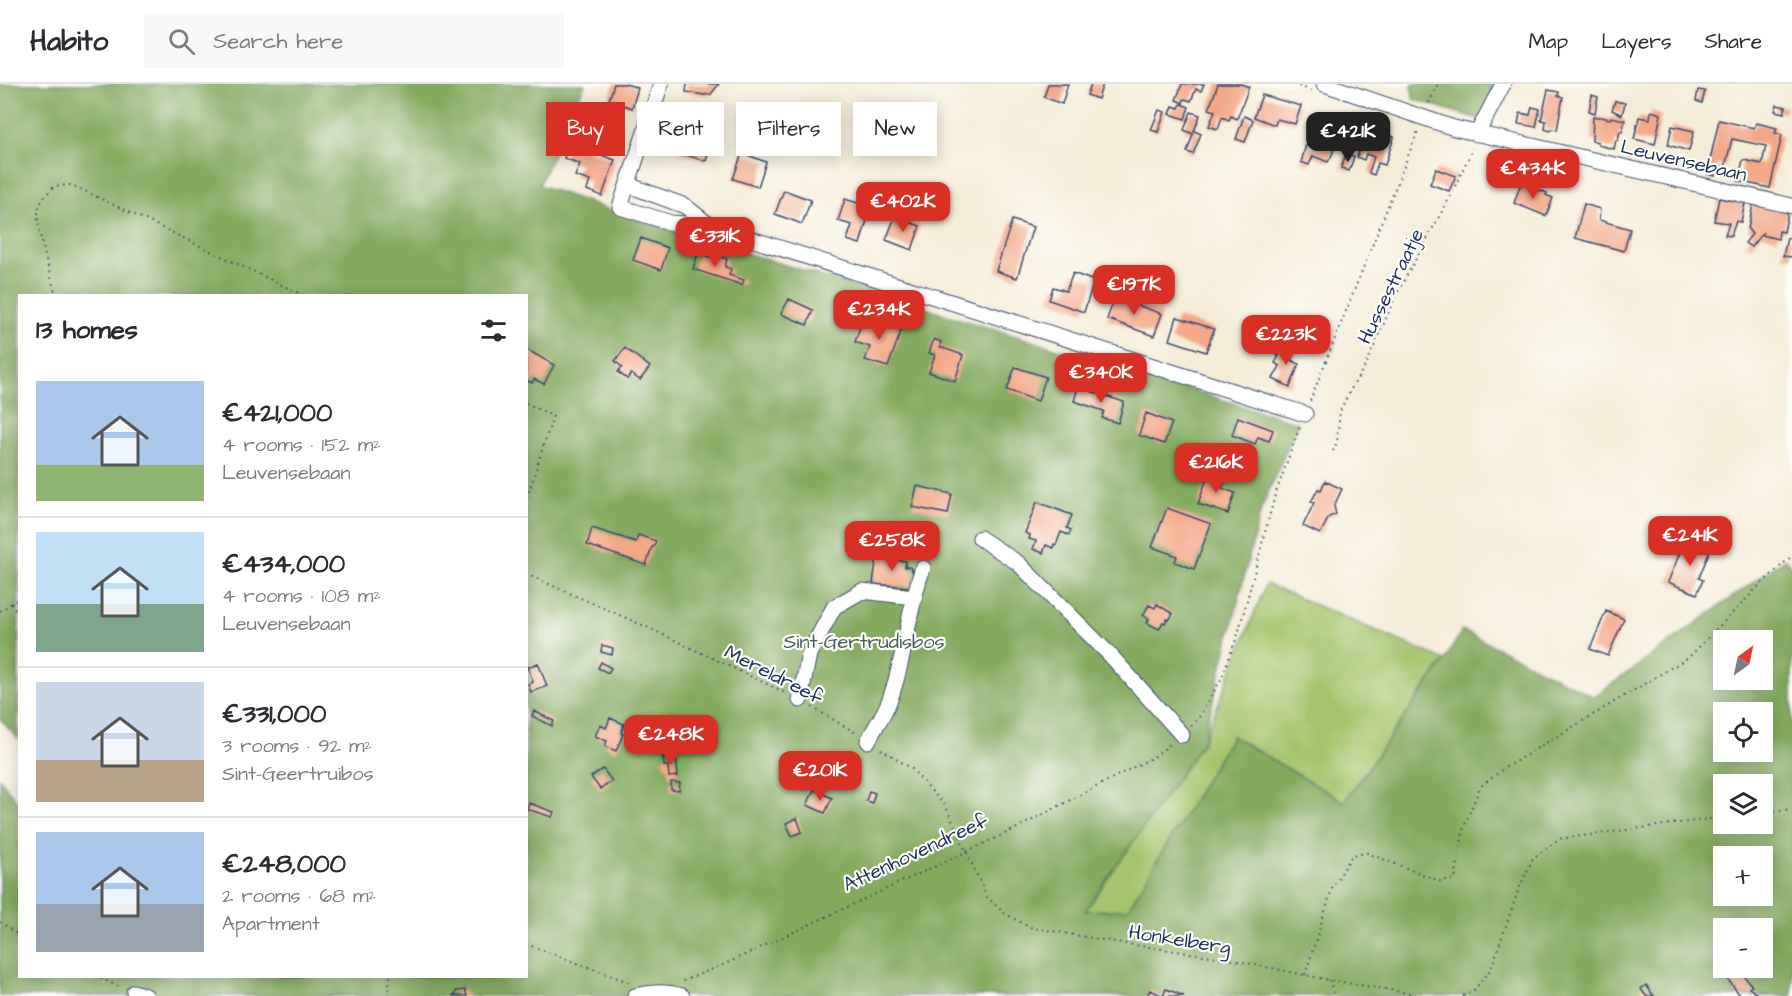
<!DOCTYPE html>
<meta charset="utf-8">
<style>
:root{--surface:#fff;--page:#f7f7f7;--text:#2b2b33;--muted:#7c7c81;--line:#e1e1e2;--accent:#d93025}
body{margin:0;font-family:"Architects Daughter",sans-serif;background:var(--page);color:var(--text);height:100vh;display:flex;flex-direction:column;font-size:22px;white-space:nowrap}
*{box-sizing:border-box;margin:0}
p{font-size:20px;color:var(--muted)}
.icon{flex:none;width:33px;height:33px;fill:none;stroke:currentColor;stroke-width:2;stroke-linecap:round;stroke-linejoin:round}
.map{position:relative;flex:1;overflow:hidden}
.drawer{position:absolute;left:18px;top:210px;width:510px;height:684px;display:flex;flex-direction:column;background:var(--surface);border-radius:0px;box-shadow:0 3px 15px #0003}
.drawer>*{flex:none}
.top-card{position:absolute;left:546px;top:18px;width:570px;height:54px;display:flex;gap:12px}
.needle{width:39px;rotate:33deg}
.buttons{position:absolute;left:1713px;top:546px;display:grid;gap:12px}
.buttons a{display:grid;place-items:center;width:60px;height:60px;border-radius:0px;background:var(--surface);box-shadow:0 3px 15px #0003;font-size:30px}
.price{position:absolute;translate:-50% -51px;padding:0 14px;border-radius:12px;background:var(--accent);color:#fff;font-size:20px;line-height:39px;filter:drop-shadow(0 2px 3px #0008)}
.price::after{content:'';position:absolute;left:50%;top:36px;width:18px;height:14px;margin-left:-9px;background:inherit;clip-path:polygon(0 0,100% 0,50% 100%)}
.price.selected{background:#222;color:#fff}
ul{padding:0;list-style:none}
li{display:flex;align-items:center;gap:18px;height:150px;padding:0 18px}
li+li{border-top:2px solid var(--line)}
li span{display:grid;place-items:center;flex:none;width:168px;height:120px;border-radius:0px;color:#555}
li>.icon{margin-inline-start:auto}
span .icon{width:72px;height:72px;fill:#fffc;stroke-width:1}
li b{font-size:26px}
h2{display:flex;justify-content:space-between;align-items:center;height:72px;padding:0 18px;font-size:26px}
.pill{padding:0 21px;border-radius:0px;background:var(--surface);box-shadow:0 3px 15px #0003;font-size:21px;line-height:54px}
.pill.selected{background:var(--accent);color:#fff}
header{display:flex;align-items:center;gap:36px;box-sizing:border-box;height:84px;padding:0 30px;background:var(--surface);border-bottom:2px solid var(--line)}
header strong{font-size:28px}
nav{display:flex;gap:33px;margin-inline-start:auto;font-size:21px}
.search{width:420px;height:54px;background:var(--page);display:flex;align-items:center;gap:15px;box-sizing:border-box;padding:0 21px;border-radius:0px;color:var(--muted);font-size:22px}
.map>svg:first-child{display:block}
</style>
<header>
<strong>Habito</strong>
<div class="search"><svg class="icon" aria-label="search" viewBox="0 0 24 24"><circle cx="10" cy="10" r="6"/><path d="M15 15l6 6"/></svg>Search here</div>
<nav><a>Map</a><a>Layers</a><a>Share</a></nav>
</header>
<div class="map">
<svg width="1792" height="912" viewBox="0 0 1792 912">
<rect width="100%" height="100%" fill="#fdfcf7"/>
<filter id="ink" filterUnits="userSpaceOnUse"><feTurbulence type="fractalNoise" baseFrequency=".0167" numOctaves="2"/><feDisplacementMap in="SourceGraphic" scale="12" xChannelSelector="R" yChannelSelector="G"/><feConvolveMatrix kernelMatrix="1 2 1 2 8 2 1 2 1" color-interpolation-filters="sRGB"/></filter>
<filter id="wash" filterUnits="userSpaceOnUse"><feTurbulence type="fractalNoise" baseFrequency=".008" numOctaves="4" result="noise"/><feDisplacementMap in="SourceGraphic" scale="24" xChannelSelector="R" yChannelSelector="G"/><feGaussianBlur stdDeviation="1.35" result="paint"/><feColorMatrix in="noise" values="0 0 0 0 0 0 0 0 0 0 0 0 0 0 0 0 0 1.4 0 .05"/><feComposite in="paint" operator="in"/></filter>
<g filter="url(#wash)">
<rect width="100%" height="100%" fill="#f4ecd7"/>
<path fill="#a5c46d" stroke="#607a66" stroke-width="1.5" d="M1266 500 1445 576 1344 718 1232 652 1128 826 1084 827 1203 658Z"/>
<path fill="#84aa60" stroke="#506c5f" stroke-width="1.5" fill-rule="evenodd" d="M0 0H585L539 101 626 132 1298 339 1261 425 1203 658 1085 827 1128 825 1232 652 1344 718 1445 576 1462 546 1594 613 1785 475 1792 482V912H0V695L19 720 20 892H526V212H20L18 655 0 635ZM1724 556H1762V596H1724ZM1724 628H1762V668H1724ZM1724 700H1762V740H1724ZM1724 772H1762V812H1724ZM1724 844H1762V884H1724Z
M1412 0H1500L1482 36 1413 15Z"/>
<g id="blocks">
<path fill="#f3a888" d="M614 0H626L638 4 632 24 609 16Z
M687 0H719L711 10 704 11 686 8Z
M1048 0H1068L1062 20 1044 13Z
M1091 0H1103L1098 15 1087 11Z
M1182 0H1204L1201 7 1196 5 1191 17 1184 15 1183 19 1176 16Z
M1218 0H1241L1249 3 1237 35 1231 32 1229 36 1222 33 1218 45 1209 42 1215 27 1209 25Z
M1548 6 1559 8 1558 12 1563 13 1557 46 1553 45 1550 47 1545 45 1546 37 1541 36Z
M1698 6 1705 7 1702 19 1696 17Z
M1262 11 1301 22 1295 40 1277 35 1275 41 1254 33Z
M1592 11 1598 13 1595 29 1589 27Z
M1615 17 1625 19 1622 31 1612 26Z
M1181 20 1189 23 1185 35 1170 30 1173 22 1179 24Z
M1777 21 1786 23 1784 29 1775 27Z
M1532 23 1540 25 1536 43 1518 40 1520 29 1530 31Z
M1159 26 1165 28 1158 48 1151 46Z
M1651 27 1661 30 1655 60 1634 55 1639 33 1650 35Z
M1191 28 1200 31 1194 47 1201 50 1193 70 1187 68 1193 50 1184 46Z
M1328 30 1343 35 1332 71 1328 78 1313 72 1309 81 1301 78 1306 61 1319 66 1321 62 1325 63 1329 52 1321 49Z
M1244 32 1253 36 1245 58 1236 55Z
M1593 33H1601L1610 35 1611 33 1625 36 1622 48 1620 47 1618 56H1616L1614 65 1598 61V58L1592 57Z
M1719 36 1754 44 1756 39 1777 44 1775 49 1782 51 1770 104 1738 97 1743 76 1762 80 1766 62 1732 55 1725 83 1716 81 1715 92 1707 90Z
M1672 42 1694 47 1689 67 1668 61Z
M686 45 713 53 706 77 679 69Z
M1371 45 1394 53 1385 81 1378 79 1374 91 1369 89 1374 73 1366 70 1364 76 1357 73 1362 58 1366 60Z
M569 60 615 76 602 112 587 106 590 97 575 92 580 80 564 74Z
M742 69 766 78 758 103 733 95Z
M1346 70 1354 73 1349 87 1341 84Z
M1436 85 1456 92 1449 107 1430 100Z
M1521 99 1547 109 1546 111 1553 114 1546 132 1514 119Z
M784 106 811 116 802 140 775 130Z
M1719 114 1745 119 1741 138 1736 137 1731 152 1725 151 1729 139 1714 137Z
M845 115 871 123 860 160 847 156 852 141 838 137Z
M1584 120 1600 125 1599 136 1630 145 1624 167 1575 154Z
M1753 121 1788 128 1784 148 1779 147 1778 155 1762 151 1763 148 1751 163 1745 159 1752 150 1748 145Z
M895 133 920 142 912 166 886 156Z
M1012 136 1033 143 1017 194 996 187Z
M641 154 668 164 661 186 633 176Z
M1787 154 1792 155V173L1783 172Z
M698 169 710 173 711 170 727 175 725 183 731 185 729 191 744 196 742 201 693 185Z
M1073 189 1094 197 1084 228 1049 216 1053 203 1066 207Z
M1115 213 1162 230 1154 252 1107 235Z
M789 215 813 226 807 241 781 230Z
M1177 233 1214 245 1206 268 1170 256Z
M874 235 902 244 888 283 865 276 870 263 855 258 862 237 872 240Z
M934 255 941 258 940 263 963 271 955 297 929 288 935 271 929 269Z
M1281 261 1295 267 1291 276 1299 280 1290 303 1273 295 1280 282 1275 279 1279 272 1276 271Z
M625 264 650 283 640 296 631 290 627 295 618 288 622 283 615 277Z
M526 265 554 281 544 300 534 295 532 299 526 296Z
M1015 283 1046 293 1038 317 1007 306Z
M1078 303 1124 318 1118 339 1102 334 1104 327 1074 317Z
M1146 329 1172 339 1164 360 1139 351Z
M1238 333 1273 346 1269 357 1258 353 1255 360 1232 351Z
M1209 388 1226 394 1222 404 1235 409 1228 430 1198 420Z
M1325 397 1342 405 1334 422 1336 430 1329 433 1320 450 1303 442 1314 419 1311 418 1318 405 1321 406Z
M917 402 952 410 948 430 912 423Z
M1037 418 1072 431 1067 444 1071 446 1069 451 1061 448 1056 461 1054 460 1053 464 1046 461 1043 469 1033 465 1036 457 1029 455 1030 451 1025 449Z
M1167 424 1211 440 1194 485 1175 478 1177 472 1152 463Z
M592 444 636 458 638 451 656 457 654 463H652L646 481 587 461Z
M1685 456 1710 466 1699 494 1703 496 1697 510 1668 498Z
M877 470 895 472V476L906 477 905 483H910L914 490 912 501 909 503 873 500Z
M1157 520 1173 530 1169 536 1167 535 1165 539 1163 538 1159 545 1147 539 1149 535 1143 531 1149 521 1155 524Z
M1606 527 1624 535 1608 572 1590 565Z
M602 561 613 564 612 571 601 568Z
M601 578 611 584 608 589 598 584Z
M538 579 547 602 531 608 528 600 533 598 528 583Z
M534 627 554 637 552 642 532 632Z
M610 634 624 640 621 649 623 650 616 667 605 662 607 657 595 652 600 641 606 644Z
M676 672 678 692 669 693 668 682H664L663 673Z
M603 685 612 697 600 705 591 693Z
M671 698 680 699 679 707 671 706Z
M814 706 832 714 825 729 807 721Z
M869 707 875 709 872 719 866 717Z
M529 719 554 728 552 733 527 725Z
M797 734 802 748 792 752 786 739Z
M1728 884H1738L1752 902 1749 904 1760 912 1740 911 1722 888Z
M1646 901 1654 912H1646L1641 905Z
M1166 905 1184 912H1147L1150 906 1163 912Z
M465 906 467 912H452L456 910V907Z"/>
</g>
</g>
<g filter="url(#ink)">
<use href="#blocks" fill-opacity="0" stroke="#3c4b70" stroke-width="1.5"/>
<g fill="none" stroke-linecap="round" stroke-linejoin="round">
<g stroke="#3c4b70" stroke-width="17">
<path id="minor" d="M661 0 620 123 671 139 710 142 1305 330
M1324 0 1454 44 1792 122
M1477 50 1503 0
M628 101 685 122 710 142
M980 454 1018 479 1111 572 1182 651
M800 616 809 570 834 523 862 507 914 513
M868 657C875 643 885 629 890 615 906 573 907 527 923 484
M134 908 146 912
M635 912C651 908 667 907 682 912"/>
</g>
<path stroke="#3c4b70" stroke-width="2" stroke-dasharray="1.5 4.5" stroke-linecap="butt" d="M1293 0 1313 7
M1429 19 1438 0
M56 212C51 193 36 145 38 129 39 117 47 109 55 102L72 101 305 212
M1310 317 1418 47
M526 319 553 332 526 417
M1333 367 1337 358 1340 327 1351 305 1367 279 1397 209 1450 113 1473 64
M526 490 649 544 788 610
M11 519 20 532
M0 527 20 514
M812 623 856 649
M1191 642 1198 635 1221 595 1238 550 1275 411 1300 342
M881 665 911 684 946 723 987 813 1004 829 1029 843 1127 860 1218 873 1329 896 1427 912
M1762 728 1792 725
M0 838 20 852
M526 860 631 899
M1305 891 1332 805 1352 771 1367 769 1440 797 1455 795 1464 743 1480 703 1503 685 1689 573 1759 502 1792 472
M95 892 120 903
M1329 896 1335 912
M683 897 725 880 1013 746 1155 672 1171 659
M388 912 390 892
M1463 912 1474 906 1491 885 1518 807 1533 774 1559 755 1724 733"/>
<use href="#minor" stroke="#fff" stroke-width="15"/>
</g>
</g>
<g text-anchor="middle" stroke-width="4.5" stroke-linejoin="round" paint-order="stroke">
<g font-size="20" fill="#1b2f5e" stroke="#fdfcf7">
<text transform="translate(1684 76) rotate(13)" y="7">Leuvensebaan</text>
<text transform="translate(1390 202) rotate(-64)" y="7">Hussestraatje</text>
<text transform="translate(774 590) rotate(27)" y="7">Mereldreef</text>
<text transform="translate(915 768) rotate(-25)" y="7">Attenhovendreef</text>
<text transform="translate(1180 855) rotate(9)" y="7">Honkelberg</text>
</g>
<g font-size="20" fill="#445c62" stroke="#fdfcf7">
<text x="864" y="564">Sint-Gertrudisbos</text>
</g>
</g>
</svg>
<div class="buttons">
<a><svg class="needle" viewBox="-14 -14 28 28"><path d="M0-13l5 13h-10z" fill="#e53935"/><path d="M0 13l5-13h-10z" fill="#7c7c81"/></svg></a>
<a><svg class="icon" aria-label="locate" viewBox="0 0 24 24"><circle cx="12" cy="12" r="6"/><path d="M12 2v4M12 18v4M2 12h4M18 12h4"/></svg></a>
<a><svg class="icon" aria-label="layers" viewBox="0 0 24 24"><path d="M12 4l9 5-9 5-9-5zM3 14l9 5 9-5"/></svg></a>
<a>+</a>
<a>−</a>
</div>
<b class="price selected" style="left:1348px;top:79px">€421K</b>
<b class="price" style="left:1533px;top:116px">€434K</b>
<b class="price" style="left:903px;top:149px">€402K</b>
<b class="price" style="left:715px;top:184px">€331K</b>
<b class="price" style="left:1134px;top:232px">€197K</b>
<b class="price" style="left:879px;top:257px">€234K</b>
<b class="price" style="left:1286px;top:282px">€223K</b>
<b class="price" style="left:1101px;top:320px">€340K</b>
<b class="price" style="left:1216px;top:410px">€216K</b>
<b class="price" style="left:1690px;top:483px">€241K</b>
<b class="price" style="left:892px;top:488px">€258K</b>
<b class="price" style="left:671px;top:682px">€248K</b>
<b class="price" style="left:820px;top:718px">€201K</b>
<div class="top-card">
<a class="pill selected">Buy</a>
<a class="pill">Rent</a>
<a class="pill">Filters</a>
<a class="pill">New</a>
</div>
<section class="drawer">
<h2>13 homes<svg class="icon" aria-label="filters" viewBox="0 0 24 24"><path d="M4 7h16M4 17h16"/><circle cx="9" cy="7" r="2"/><circle cx="15" cy="17" r="2"/></svg></h2>
<ul>
<li><span style="background:linear-gradient(#a9c7e8 70%,#8fb573 0)"><svg class="icon" aria-label="home" viewBox="0 0 24 24"><path d="M3 11l9-7 9 7M6 9v11h12V9"/></svg></span><div><b>€421,000</b><p>4 rooms · 152 m²</p><p>Leuvensebaan</p></div></li>
<li><span style="background:linear-gradient(#bfe0f5 60%,#7fa58c 0)"><svg class="icon" aria-label="home" viewBox="0 0 24 24"><path d="M3 11l9-7 9 7M6 9v11h12V9"/></svg></span><div><b>€434,000</b><p>4 rooms · 108 m²</p><p>Leuvensebaan</p></div></li>
<li><span style="background:linear-gradient(#c9d6e8 65%,#b9a48a 0)"><svg class="icon" aria-label="home" viewBox="0 0 24 24"><path d="M3 11l9-7 9 7M6 9v11h12V9"/></svg></span><div><b>€331,000</b><p>3 rooms · 92 m²</p><p>Sint-Geertruibos</p></div></li>
<li><span style="background:linear-gradient(#a9c7e8 60%,#9aa5b1 0)"><svg class="icon" aria-label="home" viewBox="0 0 24 24"><path d="M3 11l9-7 9 7M6 9v11h12V9"/></svg></span><div><b>€248,000</b><p>2 rooms · 68 m²</p><p>Apartment</p></div></li>
</ul>
</section>
</div>
